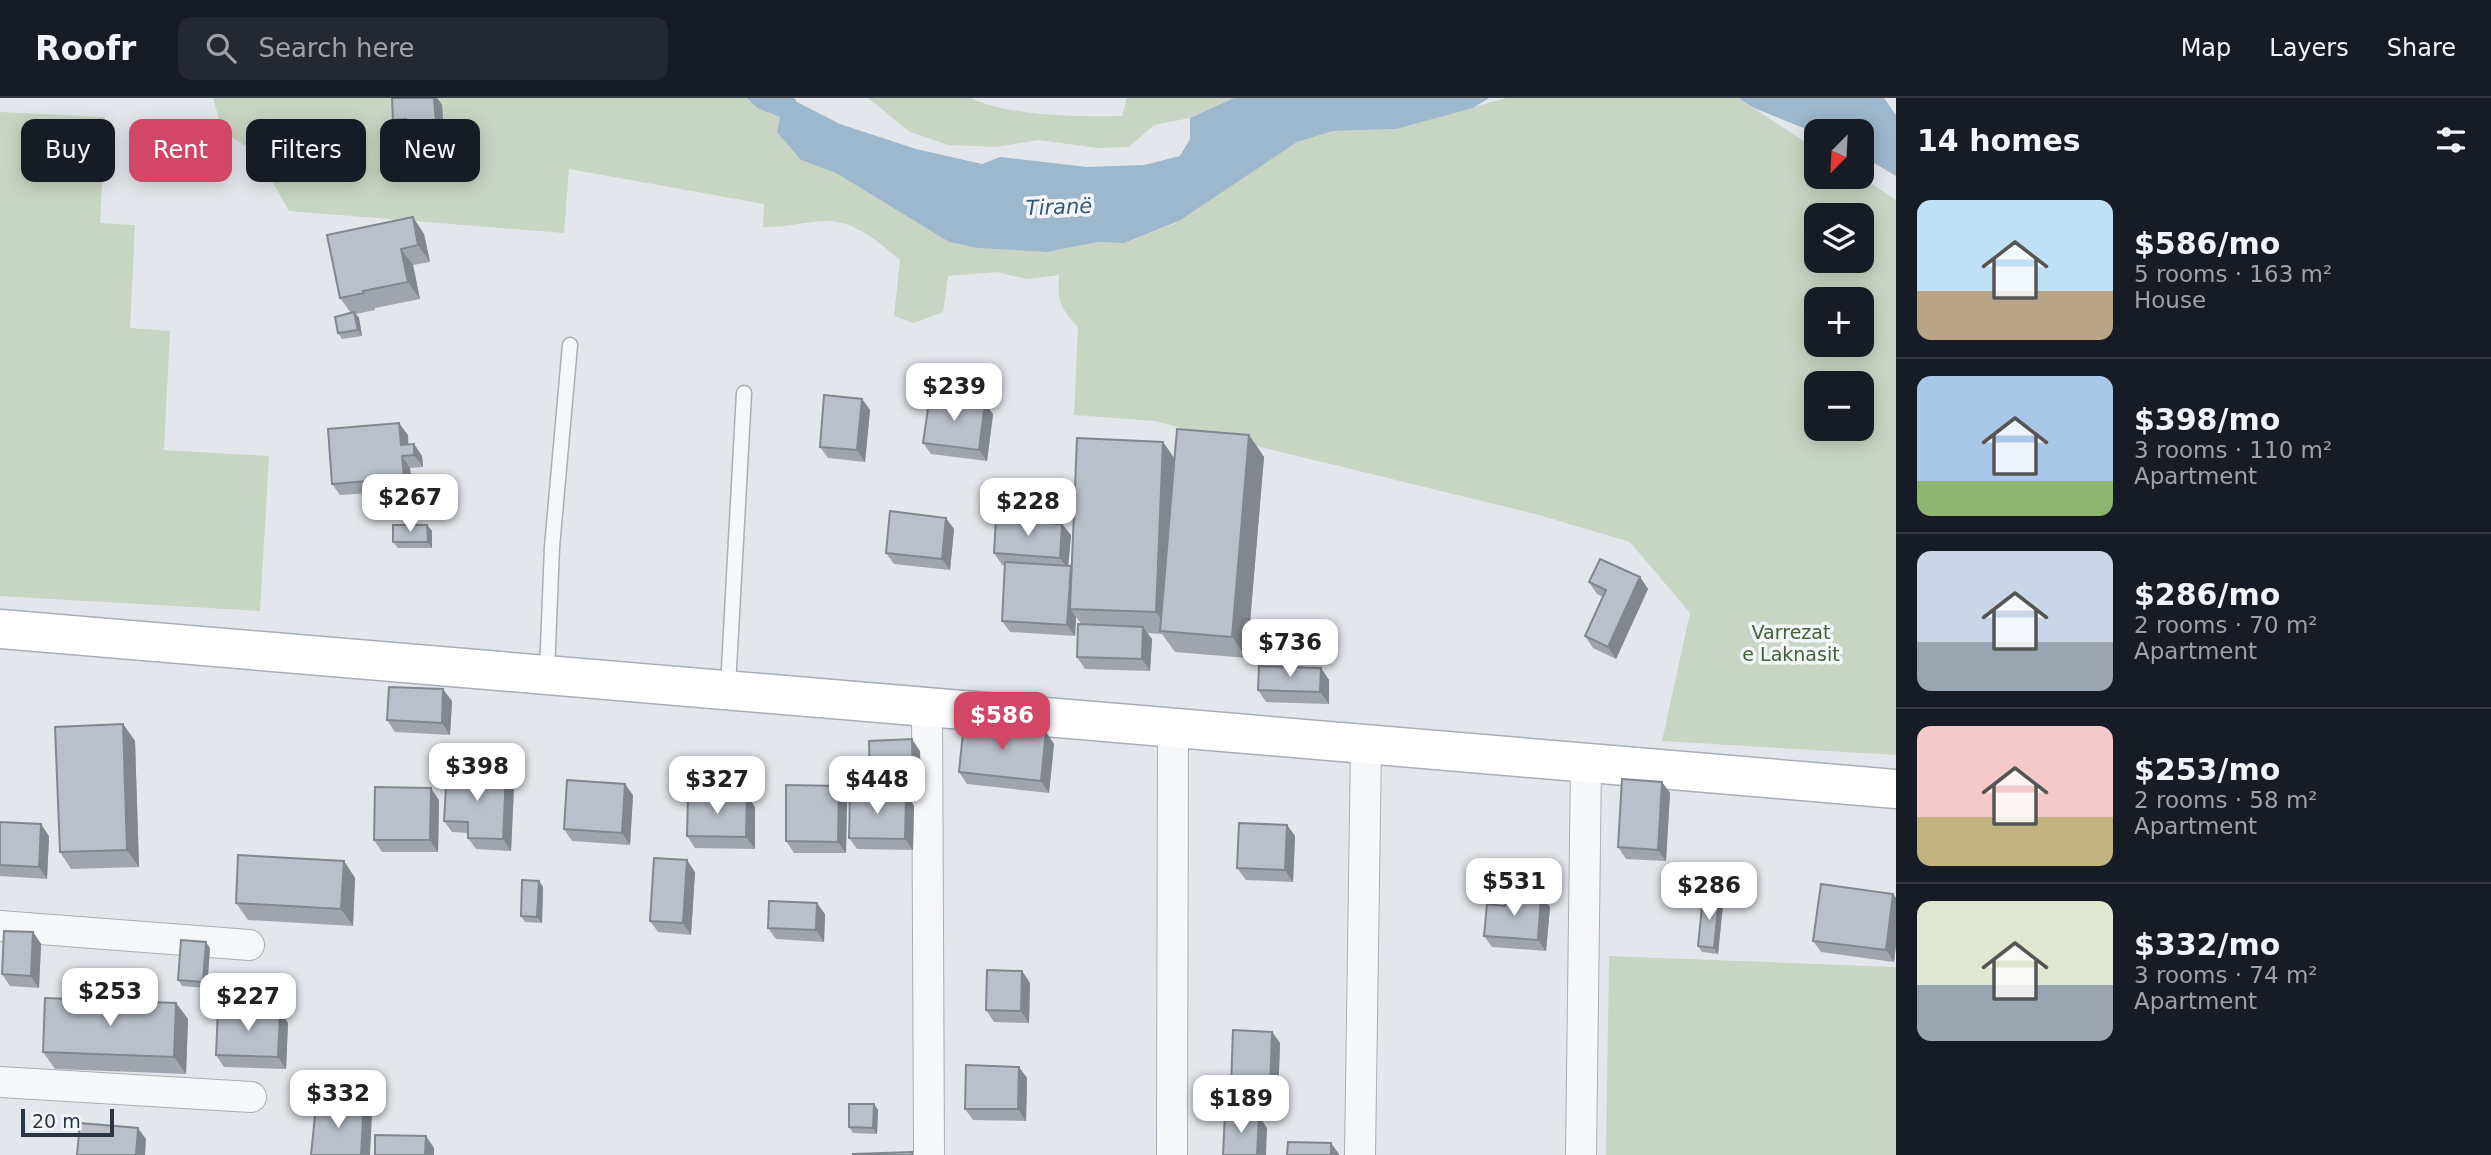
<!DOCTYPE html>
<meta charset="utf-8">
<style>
:root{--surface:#171b24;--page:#242831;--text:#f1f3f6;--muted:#9ea1a6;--line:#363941;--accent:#d24666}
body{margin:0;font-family:"DejaVu Sans",sans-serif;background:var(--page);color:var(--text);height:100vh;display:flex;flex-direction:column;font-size:26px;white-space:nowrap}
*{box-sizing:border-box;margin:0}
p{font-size:23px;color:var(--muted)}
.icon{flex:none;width:38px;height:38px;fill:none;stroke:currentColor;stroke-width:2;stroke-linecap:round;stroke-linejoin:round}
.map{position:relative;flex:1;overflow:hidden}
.drawer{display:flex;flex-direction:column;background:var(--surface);width:595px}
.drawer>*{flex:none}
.hud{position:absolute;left:21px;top:21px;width:665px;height:63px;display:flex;gap:14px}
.needle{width:46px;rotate:204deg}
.tools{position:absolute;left:1804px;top:21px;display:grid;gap:14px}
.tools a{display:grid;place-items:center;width:70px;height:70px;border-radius:14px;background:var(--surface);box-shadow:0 4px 18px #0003;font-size:35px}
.scale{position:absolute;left:21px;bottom:18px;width:93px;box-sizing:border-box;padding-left:7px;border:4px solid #2a3544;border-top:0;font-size:19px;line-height:24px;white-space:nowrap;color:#2a3544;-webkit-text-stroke:5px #f3f5f8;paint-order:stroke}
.price{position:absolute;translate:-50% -60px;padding:0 16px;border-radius:14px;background:#fff;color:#222;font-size:23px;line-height:46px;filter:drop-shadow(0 2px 4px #0008)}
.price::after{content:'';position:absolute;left:50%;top:42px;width:21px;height:16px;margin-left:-10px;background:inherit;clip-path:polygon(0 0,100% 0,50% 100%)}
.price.current{background:var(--accent);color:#fff}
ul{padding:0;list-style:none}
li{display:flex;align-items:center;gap:21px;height:175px;padding:0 21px}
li+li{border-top:2px solid var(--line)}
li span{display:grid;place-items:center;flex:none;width:196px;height:140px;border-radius:14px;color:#555}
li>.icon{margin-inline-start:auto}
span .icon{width:84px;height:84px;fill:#fffc;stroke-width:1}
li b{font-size:30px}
h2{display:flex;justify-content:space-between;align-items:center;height:84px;padding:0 21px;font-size:30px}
.chip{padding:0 24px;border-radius:14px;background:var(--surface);box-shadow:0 4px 18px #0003;font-size:24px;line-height:63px}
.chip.current{background:var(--accent);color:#fff}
header{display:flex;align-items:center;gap:42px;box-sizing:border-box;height:98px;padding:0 35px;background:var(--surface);border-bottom:2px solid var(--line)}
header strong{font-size:33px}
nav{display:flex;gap:38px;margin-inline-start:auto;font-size:24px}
.search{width:490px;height:63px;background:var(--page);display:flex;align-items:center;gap:18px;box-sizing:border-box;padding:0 24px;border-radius:14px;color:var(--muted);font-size:26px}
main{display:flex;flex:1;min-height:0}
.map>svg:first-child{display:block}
</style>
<header>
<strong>Roofr</strong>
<div class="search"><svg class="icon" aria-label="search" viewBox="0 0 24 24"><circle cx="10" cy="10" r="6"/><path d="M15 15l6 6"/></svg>Search here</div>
<nav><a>Map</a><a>Layers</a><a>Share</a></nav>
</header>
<main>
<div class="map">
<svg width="1896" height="1057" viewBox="0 0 1896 1057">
<rect width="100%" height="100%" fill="#e3e7eb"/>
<path fill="#c9d5c4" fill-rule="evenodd" d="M213 0H747L757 10 780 19 801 62 836 75 949 144 979 150 1047 154 1098 144 1124 145 1176 125 1296 44 1333 33 1396 31 1506 0H1738L1816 51V79H1861L1896 102V657L1662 643 1690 515 1630 444 1539 417 1154 323 1074 317 1078 229C1060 210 1057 203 1059 177L1027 181 996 174 948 178 943 214 914 225 894 218 900 162C881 146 855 123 828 123 806 123 785 130 763 129L764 106 569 71 564 135 289 113 255 53 223 35ZM1816 117H1862V163H1816ZM1816 201H1862V247H1816ZM1816 285H1862V331H1816Z
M868 0H971C1006 18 1082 19 1122 18L1127 0H1234L1190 20 1154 27 1129 49 1097 50 1039 42 996 49 948 47 910 34Z
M0 14 105 19 100 125 135 127 130 230 170 233 164 352 269 358 260 513 0 498Z
M1609 858 1896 869V1057H1606Z"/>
<path fill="#9db7cc" d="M747 0H794L797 4 840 26 916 51 982 66 1000 59 1087 69 1144 67 1180 58 1190 41V20L1234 0H1489L1473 10 1396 31 1333 33 1297 44 1179 123 1124 145 1098 144 1047 154 978 150 949 144 836 75 801 62 777 34 780 19 757 10Z
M1738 0H1884L1896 17V78L1862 58V33H1816V35L1754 10Z"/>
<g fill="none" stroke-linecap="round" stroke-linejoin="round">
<g stroke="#a8aeb6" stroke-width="17">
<path id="lane" d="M547 574 552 449 570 247
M728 589 744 295"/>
</g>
<g stroke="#a8aeb6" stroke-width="32">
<path id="street" d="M927 609 929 1057
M0 828 249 847
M0 984 251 999
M1172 1057 1173 631
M1360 1057 1366 647
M1581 1057 1586 665"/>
</g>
<g stroke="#a8aeb6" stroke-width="41">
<path id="secondary" d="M0 531C632 583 1264 638 1896 691"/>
</g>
<use href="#lane" stroke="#f6f7f9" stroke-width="14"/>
<use href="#street" stroke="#f6f7f9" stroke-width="30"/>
<use href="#secondary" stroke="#fff" stroke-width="38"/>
</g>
<path fill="#a0a5ad" d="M392 0H437L442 7 447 75 417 77 409 65 407 33 401 34 393 22Z
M424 136 430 164 413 167 420 201 375 210V212L356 216 359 220 362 238 342 241 338 235 351 215 340 200 327 137Z
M862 301 870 312 865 364 828 360 820 349Z
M993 316 987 363 931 356 923 345Z
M408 337V346H414L422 358 423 369 410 370 412 392 340 397 332 386Z
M1249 337 1264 359 1247 560 1175 554 1162 536 1147 535 1152 541 1150 573 1085 571 1077 559 1082 527 1076 519 1075 538 1010 534 1002 523 1005 467H1002L994 455 1062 426 1071 437 1068 468 1072 470 1163 344 1175 361Z
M427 427 432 433V450H398L393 444Z
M954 431 950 472 894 466 886 455Z
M1640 479 1648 491 1616 561 1593 550 1585 538 1603 499 1597 496 1589 484Z
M1321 570 1329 582V606L1266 604 1258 592Z
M452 603 450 637 395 634 387 622Z
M123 626 135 643 139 769 71 771 60 754Z
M1046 634 1054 646 1049 695 967 686 959 674Z
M920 653 921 699H908L914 708 913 752 857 751 849 740 875 696 870 688Z
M1662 684 1670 695 1666 763 1626 761 1618 749Z
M514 688 511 753 476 751 468 740V735L452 734 444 723Z
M839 688 847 700 846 755H794L786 743Z
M633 697 630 747 572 743 564 731Z
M439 702 438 754H382L374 742Z
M755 709V751L695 750 687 738Z
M0 724 49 738 47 781 0 778Z
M1287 727 1295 738 1293 784 1246 782 1237 770Z
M344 763 355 780 353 828 248 822 236 805Z
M695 774 691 837 658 834 650 823Z
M539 783 543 789 542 825 525 824 521 818Z
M1893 796 1896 800V847L1894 864 1821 854 1813 843Z
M1541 798 1550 809 1546 853 1492 849 1484 838 1505 808Z
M1723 806 1718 856 1702 854 1698 848Z
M825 816 824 844 776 841 768 830Z
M33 834 41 846 39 890 10 888 2 876Z
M210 850 207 890 182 888 178 882Z
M1022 873 1030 885 1029 925 994 924 986 912Z
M176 905 188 921 186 976 55 971 43 954Z
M280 914 288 925 286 971 224 969 216 957Z
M1272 934 1280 945 1278 1002 1239 1000 1231 989Z
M1019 969 1027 980 1026 1023 973 1022 965 1011Z
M874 1006 878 1012 877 1036 853 1035 849 1029Z"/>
<path fill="#82868d" d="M434 0H437L442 7 447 75 439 63Z
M413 119 424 136 430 164 418 147Z
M401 151 413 167 420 201 408 184Z
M354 214 359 220 362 238 358 232Z
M862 301 870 312 865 364 857 352Z
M985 305 993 316 987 363 979 352Z
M399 325 408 337 409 359 401 347Z
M1249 337 1264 359 1247 560 1232 539Z
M1163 344 1178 366 1170 534 1156 514Z
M414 346 422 358 423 369 414 357Z
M402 358 410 370 412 392 404 380Z
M946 420 954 431 950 472 942 461Z
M1062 426 1071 437 1068 471 1060 460Z
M427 427 432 433V450L428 444Z
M1071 468 1079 479 1070 511 1076 519 1075 538 1067 527Z
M1640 479 1648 491 1616 561 1608 549Z
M1143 529 1152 541 1150 573 1142 561Z
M1321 570 1329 582V606L1320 594Z
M443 591 452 603 450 637 442 625Z
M123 626 135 643 139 769 127 752Z
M1046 634 1054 646 1049 695 1041 683Z
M912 641 920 653 921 699 913 688Z
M506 676 514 688 511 753 503 741Z
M1662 684 1670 695 1666 763 1658 752Z
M625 686 633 697 630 747 622 735Z
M839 688 847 700 846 755 838 744Z
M431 690 439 702 438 754 430 742Z
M906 696 914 708 913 752 905 741Z
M747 697 755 709V751L746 739Z
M41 726 49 738 47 781 39 769Z
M1287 727 1295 738 1293 784 1285 772Z
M687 762 695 774 691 837 683 825Z
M344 763 355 780 353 828 341 811Z
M539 783 543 789 542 825 537 819Z
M1893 796 1896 800V847L1894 864 1886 852Z
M1541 798 1550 809 1546 853 1538 842Z
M1719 800 1723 806 1718 856 1714 850Z
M817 805 825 816 824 844 816 832Z
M33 834 41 846 39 890 31 878Z
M206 844 210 850 207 890 203 884Z
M1022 873 1030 885 1029 925 1021 913Z
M176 905 188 921 186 976 174 959Z
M280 914 288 925 286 971 278 959Z
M1272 934 1280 945 1278 1002 1270 990Z
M1019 969 1027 980 1026 1023 1018 1011Z
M364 1005 372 1016 370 1057H361Z
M874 1006 878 1012 877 1036 873 1030Z
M1259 1018 1267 1030 1266 1057H1257Z
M138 1030 146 1041 145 1057H136Z
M426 1038 434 1050V1057H425Z
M1331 1045 1339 1056V1057H1331Z"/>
<path fill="#bac0c9" stroke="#82868d" stroke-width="2" d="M392 0H434L439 63 409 65 406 21 393 22Z
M413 119 418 147 401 151 408 184 363 193 364 195 340 200 327 137Z
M354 214 358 232 338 235 335 219Z
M824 297 862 301 857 352 820 349Z
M930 297 985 305 979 352 923 345Z
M399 325 401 347 414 346V357L402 358 404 380 332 386 328 331Z
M1177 331 1249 337 1232 539 1160 533Z
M1077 340 1163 344 1156 514 1070 511Z
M890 413 946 420 942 461 886 455Z
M996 421 1062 426 1060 460 994 455Z
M393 427H427L428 444H393Z
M1600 461 1640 479 1608 549 1585 538 1606 492 1589 484Z
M1005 464 1071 468 1067 527 1002 523Z
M1078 526 1143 529 1142 561 1077 559Z
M1259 568 1321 570 1320 594 1258 592Z
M389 589 443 591 442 625 387 622Z
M964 625 1046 634 1041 683 959 674Z
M123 626 127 752 60 754 55 629Z
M912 641 913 688H870L869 643Z
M447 673 506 676 503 741 468 740V724L444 723Z
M1622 681 1662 684 1658 752 1618 749Z
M567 682 625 686 622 735 564 731Z
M786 687 839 688 838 744 786 743Z
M375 689 431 690 430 742H374Z
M850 695 906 696 905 741 849 740Z
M688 697H747L746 739 687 738Z
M0 724 41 726 39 769 0 767Z
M1239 725 1287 727 1285 772 1237 770Z
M238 757 344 763 341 811 236 805Z
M654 760 687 762 683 825 650 823Z
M522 782 539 783 537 819 521 818Z
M1821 786 1893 796 1886 852 1813 843Z
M1506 795 1541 798 1538 842 1484 838 1487 806 1505 808Z
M1703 799 1719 800 1714 850 1698 848Z
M769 803 817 805 816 832 768 830Z
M4 833 33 834 31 878 2 876Z
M181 842 206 844 203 884 178 882Z
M987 872 1022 873 1021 913 986 912Z
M45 900 176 905 174 959 43 954Z
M218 911 280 914 278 959 216 957Z
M1233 932 1272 934 1270 990 1231 989Z
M966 967 1019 969 1018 1011H965Z
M364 1005 361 1057H311L316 1008Z
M849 1006H874L873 1030 849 1029Z
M1225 1016 1259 1018 1257 1057H1223Z
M80 1025 138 1030 136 1057H77Z
M375 1037 426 1038 425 1057H375Z
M1288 1044 1331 1045V1057H1287Z
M912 1054V1057H853V1056Z"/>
<g text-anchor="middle" stroke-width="7" stroke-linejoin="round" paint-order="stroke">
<g font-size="19" fill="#426037" stroke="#f3f5f8">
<text x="1791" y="541">Varrezat<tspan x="1791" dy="22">e Laknasit</tspan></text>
</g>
<g font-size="21" font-style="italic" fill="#335879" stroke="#f3f5f8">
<text transform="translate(1059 109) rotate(-2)" y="7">Tiranë</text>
</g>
</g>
</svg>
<div class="tools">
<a><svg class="needle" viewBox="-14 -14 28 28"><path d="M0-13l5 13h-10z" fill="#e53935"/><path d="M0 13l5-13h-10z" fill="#9ea1a6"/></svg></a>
<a><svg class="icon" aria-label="layers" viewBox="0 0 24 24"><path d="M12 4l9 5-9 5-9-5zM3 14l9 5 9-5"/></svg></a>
<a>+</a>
<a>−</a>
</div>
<div class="scale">20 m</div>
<b class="price" style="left:954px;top:325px">$239</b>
<b class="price" style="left:410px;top:436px">$267</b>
<b class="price" style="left:1028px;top:440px">$228</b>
<b class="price" style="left:1290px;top:581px">$736</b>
<b class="price current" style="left:1002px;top:654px">$586</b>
<b class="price" style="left:477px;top:705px">$398</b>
<b class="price" style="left:717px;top:718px">$327</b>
<b class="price" style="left:877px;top:718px">$448</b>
<b class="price" style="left:1514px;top:820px">$531</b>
<b class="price" style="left:1709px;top:824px">$286</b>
<b class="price" style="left:110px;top:930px">$253</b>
<b class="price" style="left:248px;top:935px">$227</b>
<b class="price" style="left:338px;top:1032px">$332</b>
<b class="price" style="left:1241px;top:1037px">$189</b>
<div class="hud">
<a class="chip">Buy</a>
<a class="chip current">Rent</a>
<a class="chip">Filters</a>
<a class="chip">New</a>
</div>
</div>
<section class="drawer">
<h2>14 homes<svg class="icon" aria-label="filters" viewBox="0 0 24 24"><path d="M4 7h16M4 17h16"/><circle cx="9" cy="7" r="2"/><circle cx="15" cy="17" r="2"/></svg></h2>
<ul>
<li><span style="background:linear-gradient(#bfe0f5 65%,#b9a48a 0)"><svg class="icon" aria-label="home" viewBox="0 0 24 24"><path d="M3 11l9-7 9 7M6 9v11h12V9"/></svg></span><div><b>$586/mo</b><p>5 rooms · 163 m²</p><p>House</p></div></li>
<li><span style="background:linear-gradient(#a9c7e8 75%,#8fb573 0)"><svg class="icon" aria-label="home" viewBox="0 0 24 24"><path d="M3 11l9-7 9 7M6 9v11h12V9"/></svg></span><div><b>$398/mo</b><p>3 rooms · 110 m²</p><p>Apartment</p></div></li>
<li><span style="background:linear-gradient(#c9d6e8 65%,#9aa5b1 0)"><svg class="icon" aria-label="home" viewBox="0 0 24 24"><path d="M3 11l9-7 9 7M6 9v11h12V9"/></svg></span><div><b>$286/mo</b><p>2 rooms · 70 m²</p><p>Apartment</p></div></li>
<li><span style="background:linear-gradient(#f6c9c9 65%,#c2b280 0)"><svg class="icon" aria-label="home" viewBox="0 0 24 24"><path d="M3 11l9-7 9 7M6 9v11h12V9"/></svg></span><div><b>$253/mo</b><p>2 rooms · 58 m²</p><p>Apartment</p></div></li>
<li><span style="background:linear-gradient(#dfe7d0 60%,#9aa5b1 0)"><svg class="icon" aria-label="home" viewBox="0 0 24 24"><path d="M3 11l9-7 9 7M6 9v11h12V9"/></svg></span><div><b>$332/mo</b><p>3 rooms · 74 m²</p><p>Apartment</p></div></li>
</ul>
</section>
</main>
